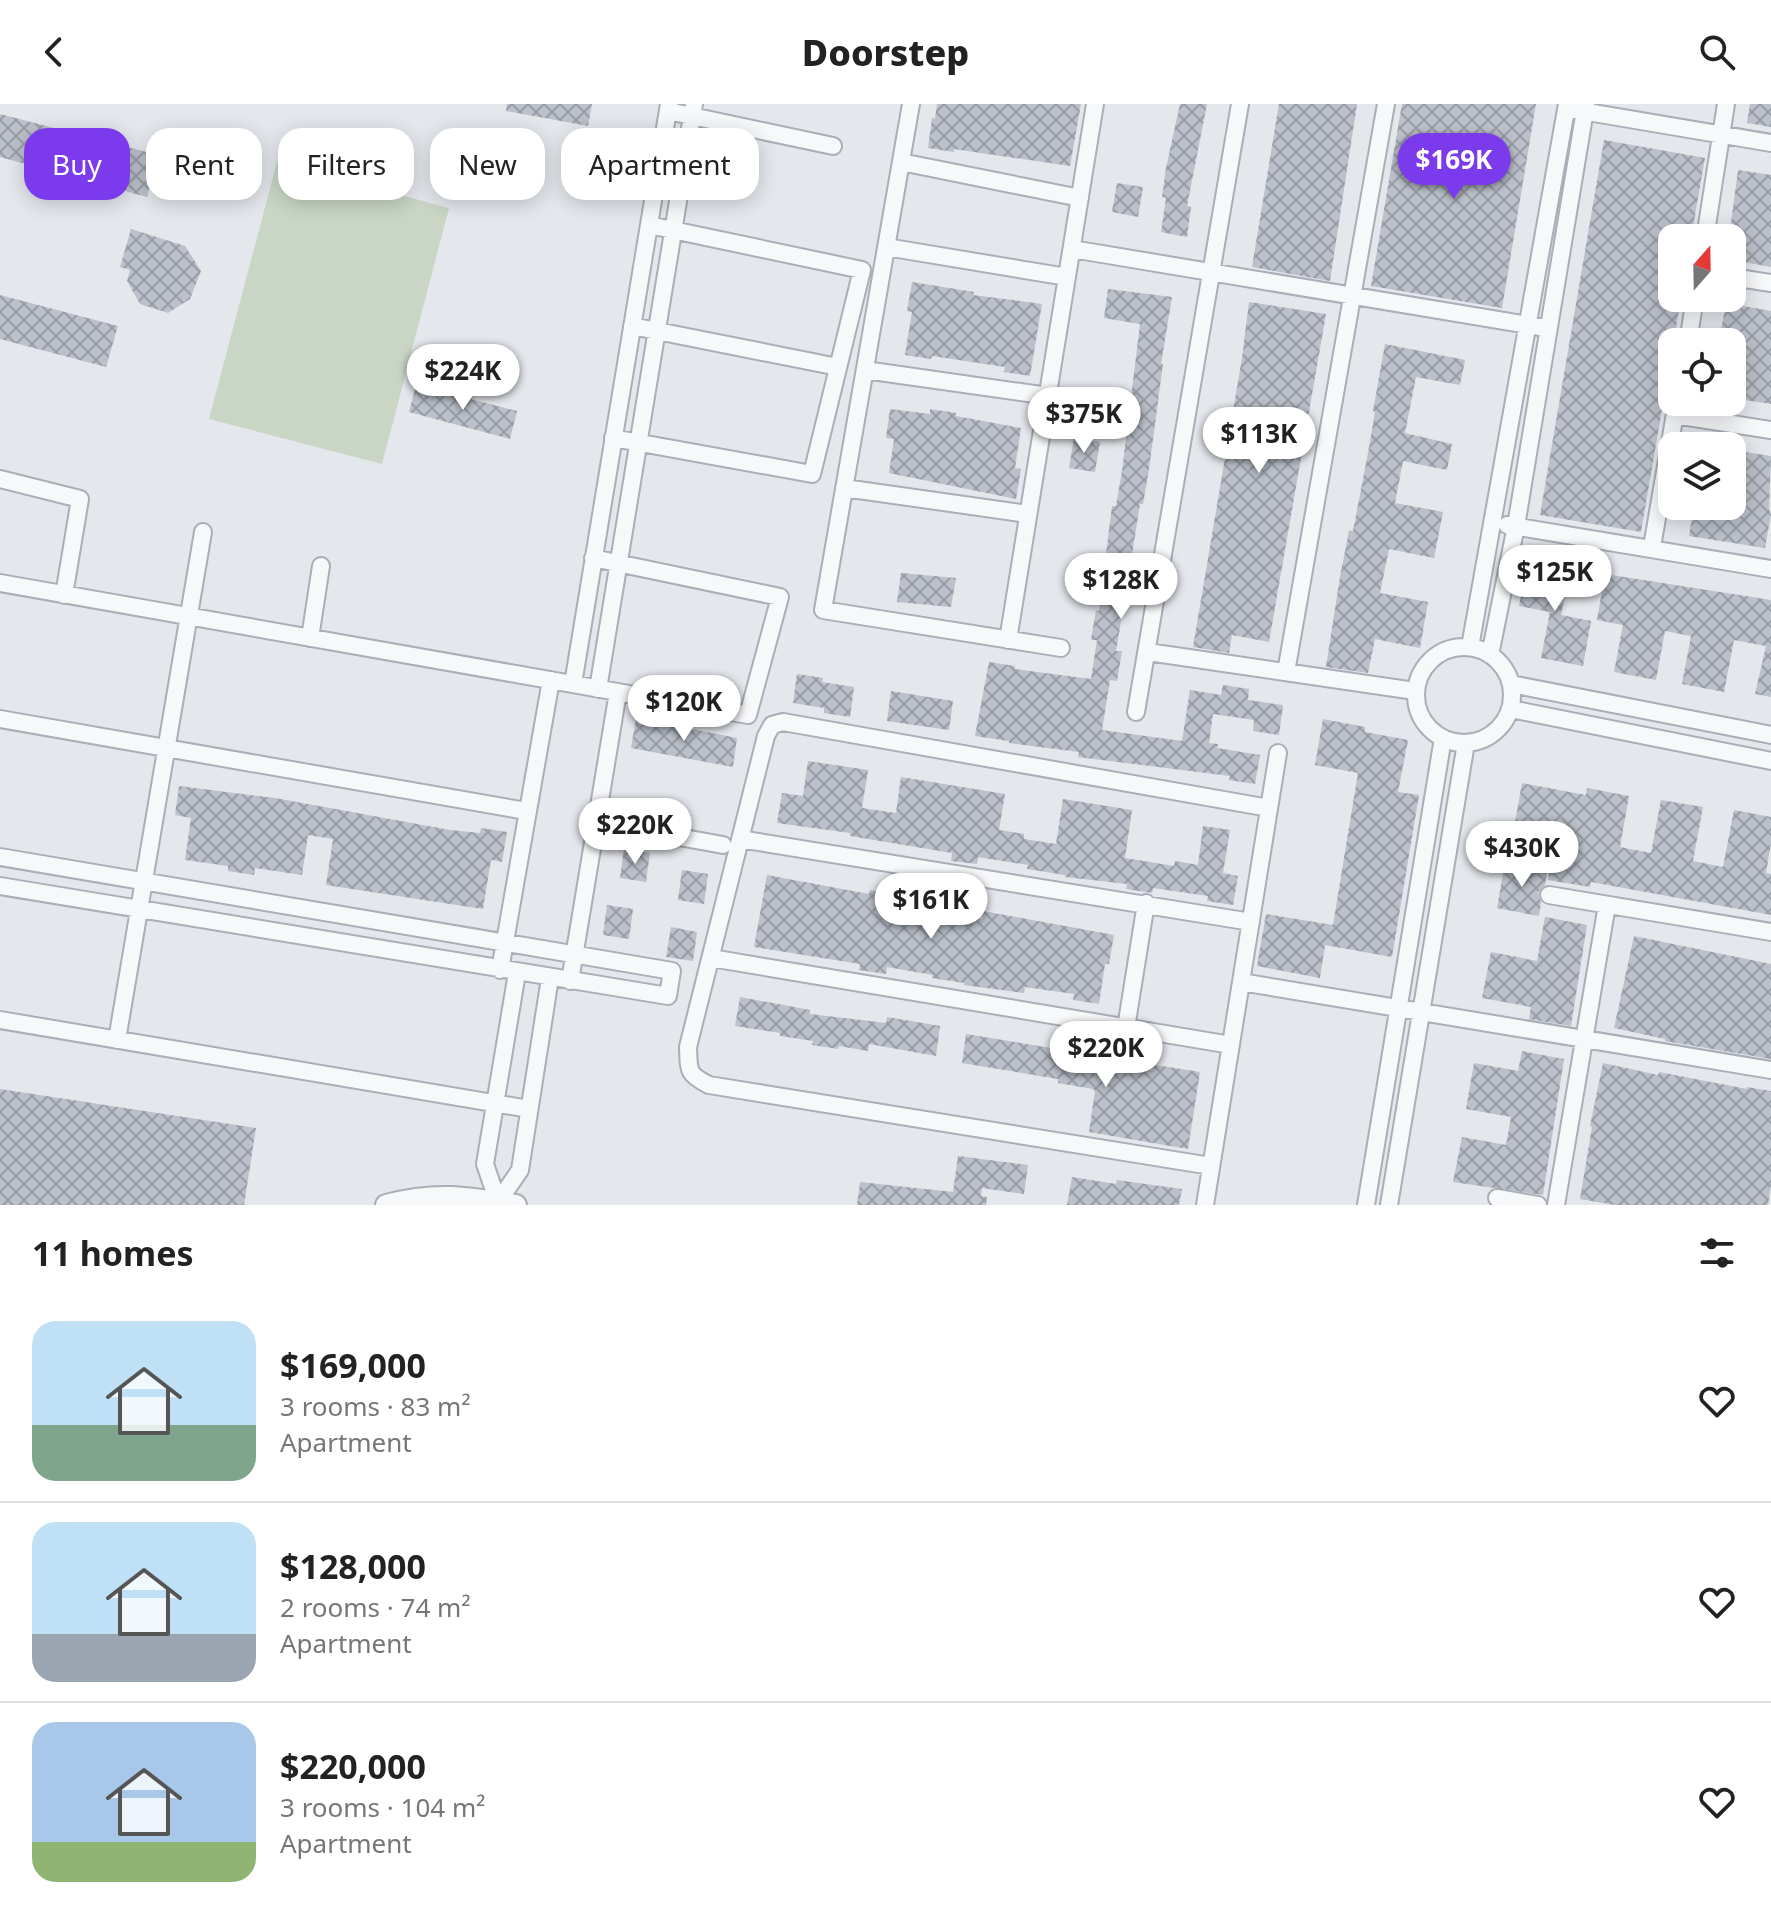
<!DOCTYPE html>
<meta charset="utf-8">
<style>
:root{--surface:#fff;--page:#f6f6f6;--text:#222;--muted:#767676;--line:#e0e0e0;--accent:#7c3aed}
body{margin:0;font-family:"Noto Sans",sans-serif;background:var(--page);color:var(--text);height:100vh;display:flex;flex-direction:column;font-size:30px;white-space:nowrap}
*{box-sizing:border-box;margin:0}
p{font-size:26px;color:var(--muted)}
.icon{flex:none;width:44px;height:44px;fill:none;stroke:currentColor;stroke-width:2;stroke-linecap:round;stroke-linejoin:round}
.map{position:relative;height:1101px;overflow:hidden}
.side{display:flex;flex-direction:column;background:var(--surface);flex:1}
.side>*{flex:none}
.guide{position:absolute;left:24px;top:24px;width:800px;height:72px;display:flex;gap:16px}
.needle{width:52px;rotate:20deg}
.tools{position:absolute;left:1658px;top:120px;display:grid;gap:16px}
.tools a{display:grid;place-items:center;width:88px;height:88px;border-radius:16px;background:var(--surface);box-shadow:0 4px 20px #0003;font-size:40px}
.price{position:absolute;translate:-50% -68px;padding:0 18px;border-radius:28px;background:#fff;color:#222;font-size:26px;line-height:52px;filter:drop-shadow(0 2px 4px #0008)}
.price::after{content:'';position:absolute;left:50%;top:48px;width:24px;height:18px;margin-left:-12px;background:inherit;clip-path:polygon(0 0,100% 0,50% 100%)}
.price.active{background:var(--accent);color:#fff}
ul{padding:0;list-style:none}
li{display:flex;align-items:center;gap:24px;height:200px;padding:0 32px}
li+li{border-top:2px solid var(--line)}
li span{display:grid;place-items:center;flex:none;width:224px;height:160px;border-radius:24px;color:#555}
li>.icon{margin-inline-start:auto}
span .icon{width:96px;height:96px;fill:#fffc;stroke-width:1}
li b{font-size:34px}
h2{display:flex;justify-content:space-between;align-items:center;height:96px;padding:0 32px;font-size:34px}
.pill{padding:0 28px;border-radius:24px;background:var(--surface);box-shadow:0 4px 20px #0003;font-size:28px;line-height:72px}
.pill.active{background:var(--accent);color:#fff}
header{display:flex;justify-content:space-between;align-items:center;height:104px;padding:0 32px;background:var(--surface);font-size:36px;font-weight:800}
.map>svg:first-child{display:block}
</style>
<header><svg class="icon" aria-label="back" viewBox="0 0 24 24"><path d="M15 5l-7 7 7 7"/></svg>Doorstep<svg class="icon" aria-label="search" viewBox="0 0 24 24"><circle cx="10" cy="10" r="6"/><path d="M15 15l6 6"/></svg></header>
<div class="map">
<svg width="1771" height="1101" viewBox="0 0 1771 1101">
<defs>
<pattern id="building-cross-hatch" width="8" height="8" patternUnits="userSpaceOnUse" patternTransform="scale(2)"><rect width="8" height="8" fill="#bbc0ca"/><path d="M0 0l8 8M0 8l8-8" fill="none" stroke="#989da6"/></pattern>
</defs>
<rect width="100%" height="100%" fill="#e4e7ec"/>
<path fill="#c9d6c5" d="M277 58 449 104 382 360 209 315Z"/>
<path fill="url(#building-cross-hatch)" d="M507 0H592L588 22 506 7Z
M937 0H1081L1070 62 954 45V48L928 44 932 14 935 15Z
M1180 0H1207L1187 102 1191 103 1187 133 1161 128 1166 94 1162 93 1166 64Z
M1279 0H1357L1330 177 1252 163Z
M1402 0H1536L1502 204 1371 182Z
M1750 0H1771V23L1747 19Z
M0 10 158 51 147 93 0 53Z
M1604 36 1705 54 1691 134H1672V194H1681L1641 428 1540 411Z
M1738 66 1771 71V163L1732 156V134H1729Z
M1117 79 1143 83 1138 113 1112 108Z
M131 125 185 142 201 167 190 195 168 209 140 200 127 177 130 166 120 163Z
M912 178 974 188 973 191 1042 200 1030 272 1004 268 1005 263 932 252 931 255 905 251 912 208 907 207Z
M1108 185 1172 193 1161 260H1163L1149 365 1143 400H1140L1128 476 1131 477 1126 506H1123L1116 547H1122L1117 577 1110 576 1102 626 1182 637 1190 586 1221 591 1223 581 1249 585 1248 596 1283 601 1279 631 1253 627 1254 616 1213 610 1209 639 1218 640 1217 644 1260 651 1255 680 1229 676 1230 672 1078 653 1079 648 1009 639V637L975 632 989 558 1015 562V565L1091 575 1097 536H1091L1096 506 1099 507 1112 402H1116L1122 367 1140 220 1104 214Z
M0 191 118 222 106 263 0 235Z
M1249 198 1326 210 1269 538 1232 531 1229 549 1193 543 1242 254Z
M1726 199 1771 207V300L1732 294V238H1719Z
M1385 240 1465 256 1460 281 1416 273 1405 329 1452 340 1447 366 1403 357 1395 399 1443 408 1434 454 1389 445 1380 489 1428 498 1420 544 1375 535 1368 569 1326 563 1340 473 1349 427H1353L1368 349 1375 308 1373 307Z
M416 281 517 307 510 335 409 308Z
M890 305 930 310V305L956 309V312L1021 324 1015 364 1021 365 1016 395 889 369 894 335 886 334Z
M1074 334 1100 338 1095 368 1069 364Z
M1732 346 1771 352 1769 405 1771 411 1765 444 1689 432 1694 402H1732Z
M1528 456 1570 464 1561 511 1591 517 1583 562 1541 554 1550 508 1519 502Z
M901 469 956 474 951 503 897 498Z
M1605 470 1771 496V593L1755 590 1766 542 1734 536 1724 588 1682 580 1691 532 1665 527 1656 576 1614 568 1623 521 1597 516Z
M797 570 823 574 822 578 854 583 850 613 824 609V604L793 599Z
M891 587 953 597 949 626 887 617Z
M636 614 737 634 733 663 631 644Z
M1323 615 1365 623V628L1408 636 1398 688 1419 691 1392 853 1325 841 1320 874 1257 862 1266 810 1333 821 1358 669 1315 661Z
M808 657 868 666 862 704 896 709 901 673 1005 690 999 726 1024 730V735L1056 740 1063 695 1132 706 1125 754 1174 762 1175 757 1198 761 1203 722 1230 726 1223 769 1238 772 1233 801 1207 797 1208 792 1153 784 1152 789 1126 785 1127 780 1065 773V771L1027 765 1028 761 978 753 977 760 951 757 952 749 850 732V729L777 719 782 689 803 692Z
M1522 679 1586 691 1587 684 1629 692 1620 743 1651 749 1661 696 1703 703 1693 757 1723 763 1734 706 1771 713V739L1766 769 1771 770V811L1591 778 1590 783 1548 776 1556 732 1514 724Z
M179 682 275 694 450 726 480 729 481 724 507 728 502 758 491 756 483 805 326 781 333 735 308 731 302 771 255 764 254 771 228 767V762L185 756 191 714 175 711Z
M624 745 650 749 646 778 620 774Z
M1505 759 1547 767 1545 781 1538 788 1541 799 1539 812 1497 804Z
M682 766 708 770 704 800 678 796Z
M767 771 869 790 870 786 896 790 894 799 931 805 930 808 982 815 983 807 1114 831 1109 860H1105L1099 900 1073 896 1074 890 1025 883 1024 889 964 881V879L932 874 933 871 887 863 886 870 859 866 860 860 754 843Z
M607 801 633 805 629 835 603 831Z
M1545 813 1587 821 1571 922 1529 915 1531 903 1482 894 1491 848 1537 857Z
M671 823 697 828 693 857 666 853Z
M1634 832 1771 860V955L1665 937V935L1614 924Z
M740 893 810 906V910L886 919 887 913 940 922 936 952 869 940 868 947 839 942 838 945 812 941 813 937 780 932V929L735 922Z
M966 930 1057 945V949L1088 954V956L1129 962 1130 957 1200 968 1188 1045 1089 1028 1095 987 1093 985 1058 979V975L962 959Z
M1522 947 1564 955 1543 1091 1453 1078 1462 1033 1506 1041 1511 1013 1466 1005 1474 959 1518 967Z
M1603 959 1658 971 1659 968 1747 985V983L1771 987V1081L1768 1101H1615L1580 1095 1592 1023 1590 1022Z
M0 985 256 1024 244 1101H0Z
M958 1052 1028 1061 1024 1090 982 1084 981 1092 987 1093 986 1101H857L860 1078 953 1088Z
M1072 1073 1116 1080 1117 1076 1182 1085 1179 1101H1067Z"/>
<g fill="none" stroke-linecap="round" stroke-linejoin="round">
<g stroke="#a9aeb7" stroke-width="20">
<path id="minor" d="M911 0 823 506 1061 544
M1576 6 1771 39
M668 7 833 42
M901 58 1080 94
M1705 134 1726 0
M886 143 1067 173
M1072 145 1540 223
M1732 173 1771 179
M632 222 838 263
M1688 238 1695 194
M865 266 1048 292
M1675 311 1771 326
M613 334 812 370 862 166 649 121
M0 375 80 395 64 491
M844 384 1028 410
M1507 421 1771 465
M1652 443 1677 298
M0 479 748 611 780 493 593 454
M310 534 321 462
M1008 536 1095 0
M1470 543 1567 0
M1416 591a48 48 0 1 1 96 0a48 48 0 1 1-96 0Z
M1148 548 1415 587
M1490 551 1516 422 1586 0
M1286 568 1386 0
M573 580 669 0
M1511 580 1771 631
M598 585 694 0
M1511 605 1771 657
M1136 608 1240 0
M0 615 526 707
M596 718 723 741
M740 735 1251 818
M0 753 672 867 668 892 0 782
M1549 791 1771 828
M711 854 1231 941
M500 866 551 576
M570 877 618 588
M1241 878 1771 966
M0 916 529 1005
M1126 924 1146 799
M117 936 203 428
M1211 1062 709 981C687 970 689 967 688 943L766 632 772 621 783 618 1269 704
M1497 1094 1538 1101
M498 1098 485 1060 517 869
M498 1098 520 1066 550 874
M1205 1101 1278 649
M1366 1101 1443 634
M1389 1101 1466 639
M1556 1101 1607 801"/>
</g>
<g stroke="#a9aeb7" stroke-width="24">
<path id="tertiary" d="M386 1101C436 1088 466 1093 516 1101"/>
</g>
<use href="#minor" stroke="#f7f8fa" stroke-width="16"/>
<use href="#tertiary" stroke="#f7f8fa" stroke-width="20"/>
</g>
</svg>
<div class="tools">
<a><svg class="needle" viewBox="-14 -14 28 28"><path d="M0-13l5 13h-10z" fill="#e53935"/><path d="M0 13l5-13h-10z" fill="#767676"/></svg></a>
<a><svg class="icon" aria-label="locate" viewBox="0 0 24 24"><circle cx="12" cy="12" r="6"/><path d="M12 2v4M12 18v4M2 12h4M18 12h4"/></svg></a>
<a><svg class="icon" aria-label="layers" viewBox="0 0 24 24"><path d="M12 4l9 5-9 5-9-5zM3 14l9 5 9-5"/></svg></a>
</div>
<b class="price active" style="left:1454px;top:97px">$169K</b>
<b class="price" style="left:463px;top:308px">$224K</b>
<b class="price" style="left:1084px;top:351px">$375K</b>
<b class="price" style="left:1259px;top:371px">$113K</b>
<b class="price" style="left:1555px;top:509px">$125K</b>
<b class="price" style="left:1121px;top:517px">$128K</b>
<b class="price" style="left:684px;top:639px">$120K</b>
<b class="price" style="left:635px;top:762px">$220K</b>
<b class="price" style="left:1522px;top:785px">$430K</b>
<b class="price" style="left:931px;top:837px">$161K</b>
<b class="price" style="left:1106px;top:985px">$220K</b>
<div class="guide">
<a class="pill active">Buy</a>
<a class="pill">Rent</a>
<a class="pill">Filters</a>
<a class="pill">New</a>
<a class="pill">Apartment</a>
</div>
</div>
<section class="side">
<h2>11 homes<svg class="icon" aria-label="filters" viewBox="0 0 24 24"><path d="M4 7h16M4 17h16"/><circle cx="9" cy="7" r="2"/><circle cx="15" cy="17" r="2"/></svg></h2>
<ul>
<li><span style="background:linear-gradient(#bfe0f5 65%,#7fa58c 0)"><svg class="icon" aria-label="home" viewBox="0 0 24 24"><path d="M3 11l9-7 9 7M6 9v11h12V9"/></svg></span><div><b>$169,000</b><p>3 rooms · 83 m²</p><p>Apartment</p></div><svg class="icon" aria-label="heart" viewBox="0 0 24 24"><path d="M12 20l-8-8c-3-5 5-10 8-4 3-6 11-1 8 4z"/></svg></li>
<li><span style="background:linear-gradient(#bfe0f5 70%,#9aa5b1 0)"><svg class="icon" aria-label="home" viewBox="0 0 24 24"><path d="M3 11l9-7 9 7M6 9v11h12V9"/></svg></span><div><b>$128,000</b><p>2 rooms · 74 m²</p><p>Apartment</p></div><svg class="icon" aria-label="heart" viewBox="0 0 24 24"><path d="M12 20l-8-8c-3-5 5-10 8-4 3-6 11-1 8 4z"/></svg></li>
<li><span style="background:linear-gradient(#a9c7e8 75%,#8fb573 0)"><svg class="icon" aria-label="home" viewBox="0 0 24 24"><path d="M3 11l9-7 9 7M6 9v11h12V9"/></svg></span><div><b>$220,000</b><p>3 rooms · 104 m²</p><p>Apartment</p></div><svg class="icon" aria-label="heart" viewBox="0 0 24 24"><path d="M12 20l-8-8c-3-5 5-10 8-4 3-6 11-1 8 4z"/></svg></li>
</ul>
</section>
